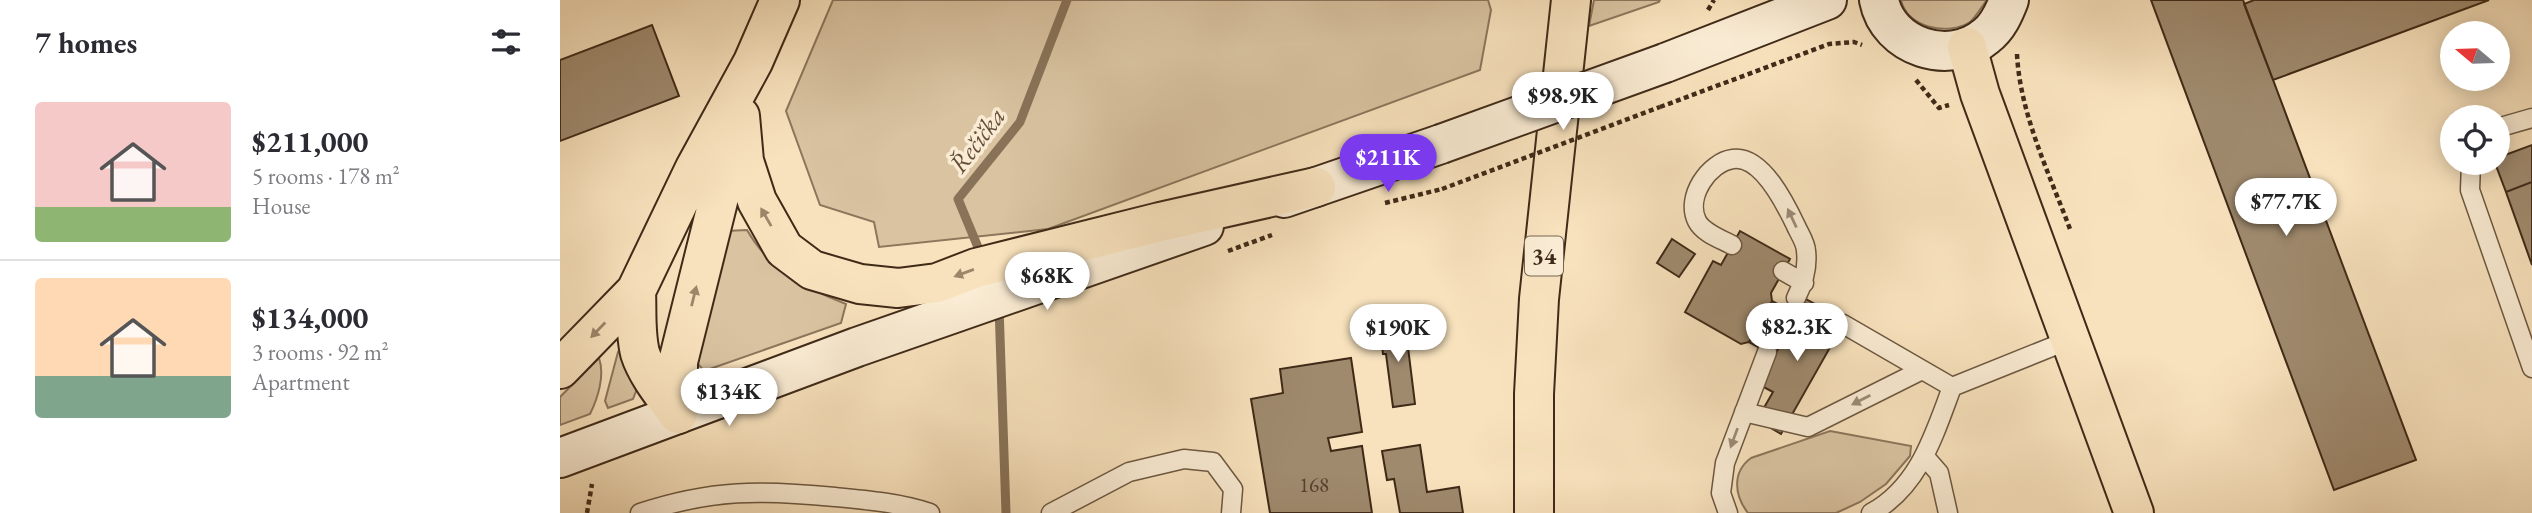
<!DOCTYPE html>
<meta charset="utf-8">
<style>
:root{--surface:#fff;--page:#f2f2f3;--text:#2b2b33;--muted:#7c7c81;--line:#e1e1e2;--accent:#7c3aed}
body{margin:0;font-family:"EB Garamond",serif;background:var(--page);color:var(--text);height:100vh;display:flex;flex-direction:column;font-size:26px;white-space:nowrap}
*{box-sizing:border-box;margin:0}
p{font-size:23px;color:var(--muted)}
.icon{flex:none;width:38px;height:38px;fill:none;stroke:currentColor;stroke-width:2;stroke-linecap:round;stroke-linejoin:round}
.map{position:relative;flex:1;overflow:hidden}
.details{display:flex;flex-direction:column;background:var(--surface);width:560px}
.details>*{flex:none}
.needle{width:46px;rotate:289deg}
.tools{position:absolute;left:1880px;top:21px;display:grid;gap:14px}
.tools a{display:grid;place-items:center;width:70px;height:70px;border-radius:50%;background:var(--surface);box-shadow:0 4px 18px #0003;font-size:35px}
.price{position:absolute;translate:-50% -60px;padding:0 16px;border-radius:24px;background:#fff;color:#222;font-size:23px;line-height:46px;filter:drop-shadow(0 2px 4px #0008)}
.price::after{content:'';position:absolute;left:50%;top:42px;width:21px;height:16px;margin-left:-10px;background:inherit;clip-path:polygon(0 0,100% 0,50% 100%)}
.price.selected{background:var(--accent);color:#fff}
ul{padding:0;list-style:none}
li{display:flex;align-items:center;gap:21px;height:175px;padding:0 35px}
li+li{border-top:2px solid var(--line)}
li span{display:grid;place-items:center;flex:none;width:196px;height:140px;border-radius:7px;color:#555}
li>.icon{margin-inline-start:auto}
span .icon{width:84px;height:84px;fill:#fffc;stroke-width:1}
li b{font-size:30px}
h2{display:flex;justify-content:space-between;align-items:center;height:84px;padding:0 35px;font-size:30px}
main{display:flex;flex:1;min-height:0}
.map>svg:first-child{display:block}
</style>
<main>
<section class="details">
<h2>7 homes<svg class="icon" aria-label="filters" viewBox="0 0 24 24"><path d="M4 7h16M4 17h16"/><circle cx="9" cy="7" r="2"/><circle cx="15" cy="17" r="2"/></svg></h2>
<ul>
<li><span style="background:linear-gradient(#f6c9c9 75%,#8fb573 0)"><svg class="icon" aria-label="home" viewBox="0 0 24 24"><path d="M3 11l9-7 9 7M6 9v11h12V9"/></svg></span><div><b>$211,000</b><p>5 rooms · 178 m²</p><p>House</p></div></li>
<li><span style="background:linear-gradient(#ffd9b3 70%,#7fa58c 0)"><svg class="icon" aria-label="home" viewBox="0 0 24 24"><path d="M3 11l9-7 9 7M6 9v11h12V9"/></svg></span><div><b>$134,000</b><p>3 rooms · 92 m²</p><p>Apartment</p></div></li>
</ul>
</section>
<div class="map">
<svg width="1972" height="513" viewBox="0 0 1972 513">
<rect width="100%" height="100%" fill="#f8e2bd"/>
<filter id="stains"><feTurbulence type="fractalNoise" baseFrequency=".00286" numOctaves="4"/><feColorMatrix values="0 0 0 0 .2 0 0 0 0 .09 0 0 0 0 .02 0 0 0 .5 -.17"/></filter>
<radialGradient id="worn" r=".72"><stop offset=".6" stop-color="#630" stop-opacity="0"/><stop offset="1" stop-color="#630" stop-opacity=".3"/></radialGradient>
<path fill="#d9c3a1" stroke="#8c765c" stroke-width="2" d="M273 0H928L931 10 920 70 488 229 319 247 314 222 260 205 226 111Z
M1034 0H1100L1099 2 1029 26Z
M1341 0H1427C1422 6 1416 17 1410 22 1388 36 1347 28 1341 0Z
M187 230C209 269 246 289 286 304L281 323 144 371 133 358 165 231Z
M58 352 63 355 78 386 73 399 48 408 45 401Z
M39 358C45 375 38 398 30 414L0 425V397Z
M1270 431 1351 446 1350 456 1326 484 1300 502 1276 513H1188C1174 495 1172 472 1191 458Z"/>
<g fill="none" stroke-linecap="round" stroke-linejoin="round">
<path stroke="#887359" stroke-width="9" d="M422 257 398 199 460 122 507 0
M439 306 446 513"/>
</g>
<path fill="#9f8a6e" stroke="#3f2a18" stroke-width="2" d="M1591 0H1683L1856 460 1774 490Z
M1694 0H1929L1713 80 1684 4Z
M92 25 119 96 0 141V60Z
M1972 145V182L1946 192 1935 163H1937V158Z
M1972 182V265L1946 192Z
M1180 231 1230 259 1211 293 1212 301 1189 342 1181 344 1125 312 1153 261 1161 265Z
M1112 239 1135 254 1119 277 1097 263Z
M1246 299 1285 321 1221 434 1197 420 1213 392 1198 384Z
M1212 301 1238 315 1214 356 1189 342Z
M845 323 855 404 833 407 826 354H823L820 327Z
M791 358 802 432 768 438 771 451 802 446 812 513H710L691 399 723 393 720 369Z
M860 445 867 492 899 487 903 513H840L834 479 827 480 822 451Z"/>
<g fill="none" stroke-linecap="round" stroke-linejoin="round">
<g stroke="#6d5841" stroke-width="21">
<path id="lane" d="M1937 128 1972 118
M1911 163 1910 190 1972 368
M1172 245C1161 239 1143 233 1137 221 1125 197 1149 162 1173 159 1202 155 1226 205 1236 226 1239 233 1246 243 1246 251 1248 267 1243 284 1236 298
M1223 271 1244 283
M1283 324 1392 387
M1184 412 1248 427 1362 370
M1365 457 1379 473 1388 513
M80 513C152 489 202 490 275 497 307 500 340 503 370 513
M491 513 569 472 624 459 653 462 673 489 671 513
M1168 513 1161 493 1165 463 1207 352
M1311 513C1359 487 1374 435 1392 387L1509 340"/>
</g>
<g stroke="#3f2a18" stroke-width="42">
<path id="secondary" d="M1319 0C1328 47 1390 67 1426 36 1438 27 1444 13 1449 0
M1105 63 1267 0
M724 198 881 144
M0 458 297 347 644 226"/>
</g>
<g stroke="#3f2a18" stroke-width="42">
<path id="primary" d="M1407 47 1420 94 1574 513
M180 116 184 161 197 201 224 249 252 270 300 284 338 288 377 283 416 268 600 222 756 187
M76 291C77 311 75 333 80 353 87 375 105 396 118 414
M0 369 76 291 135 168 193 62 220 0
M118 414V362L175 133
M974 513V394L979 299 1011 0"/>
</g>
<path stroke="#3f2a18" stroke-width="4.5" stroke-dasharray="5 3.5" stroke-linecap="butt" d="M1148 10 1154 0
M1457 54C1460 114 1489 173 1510 229
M1356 80 1379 108 1389 105
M1100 107 1269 44 1294 42 1302 45
M825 203 882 189
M668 251 712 235
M27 513 32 484"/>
<use href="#lane" stroke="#faecd4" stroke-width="18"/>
<use href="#secondary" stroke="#faecd4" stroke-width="38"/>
<use href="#primary" stroke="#f8e2bd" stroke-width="38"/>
<g stroke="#3f2a18" stroke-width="42" stroke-linecap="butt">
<path id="secondary-bridge" d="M881 144 1105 63"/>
</g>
<path stroke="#3f2a18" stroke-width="4.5" stroke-dasharray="5 3.5" stroke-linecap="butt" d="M882 189 1100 107"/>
<use href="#secondary-bridge" stroke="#faecd4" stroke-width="38"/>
</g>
<defs><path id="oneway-solid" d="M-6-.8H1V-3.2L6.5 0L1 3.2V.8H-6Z" transform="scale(1.75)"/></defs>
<g fill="#9c866a">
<use href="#oneway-solid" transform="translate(206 217) rotate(-120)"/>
<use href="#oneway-solid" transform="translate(404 273) rotate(160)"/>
<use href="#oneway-solid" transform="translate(134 296) rotate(-76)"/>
<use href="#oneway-solid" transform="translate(38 330) rotate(134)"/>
</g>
<g fill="#9c8b76">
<use href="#oneway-solid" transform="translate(1232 218) rotate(-115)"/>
<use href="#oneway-solid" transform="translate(1301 400) rotate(153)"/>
<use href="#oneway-solid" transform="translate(1174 438) rotate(110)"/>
</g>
<g text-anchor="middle" stroke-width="7" stroke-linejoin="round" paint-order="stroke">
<g font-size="21" fill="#57422e">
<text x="754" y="492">168</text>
</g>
<rect fill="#faecd4" stroke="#776450" stroke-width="2" x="965" y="236.5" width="38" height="39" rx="5"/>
<g font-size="23" font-weight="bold" fill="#3f2a18">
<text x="984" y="264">34</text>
</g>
<g font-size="26" font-style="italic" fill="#644e39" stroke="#faecd4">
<text transform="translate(417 140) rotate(-53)" y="9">Řečička</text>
</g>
</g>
<rect width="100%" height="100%" filter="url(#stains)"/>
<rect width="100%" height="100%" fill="url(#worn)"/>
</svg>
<div class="tools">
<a><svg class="needle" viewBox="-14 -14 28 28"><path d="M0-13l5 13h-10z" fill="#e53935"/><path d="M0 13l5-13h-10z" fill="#7c7c81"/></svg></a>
<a><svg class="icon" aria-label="locate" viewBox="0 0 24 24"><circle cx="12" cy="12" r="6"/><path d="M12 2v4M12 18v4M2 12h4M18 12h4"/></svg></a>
</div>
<b class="price" style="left:1003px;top:132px">$98.9K</b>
<b class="price selected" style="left:828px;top:194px">$211K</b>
<b class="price" style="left:1726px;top:238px">$77.7K</b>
<b class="price" style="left:487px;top:312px">$68K</b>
<b class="price" style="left:1237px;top:363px">$82.3K</b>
<b class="price" style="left:838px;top:364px">$190K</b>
<b class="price" style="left:169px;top:428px">$134K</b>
</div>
</main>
